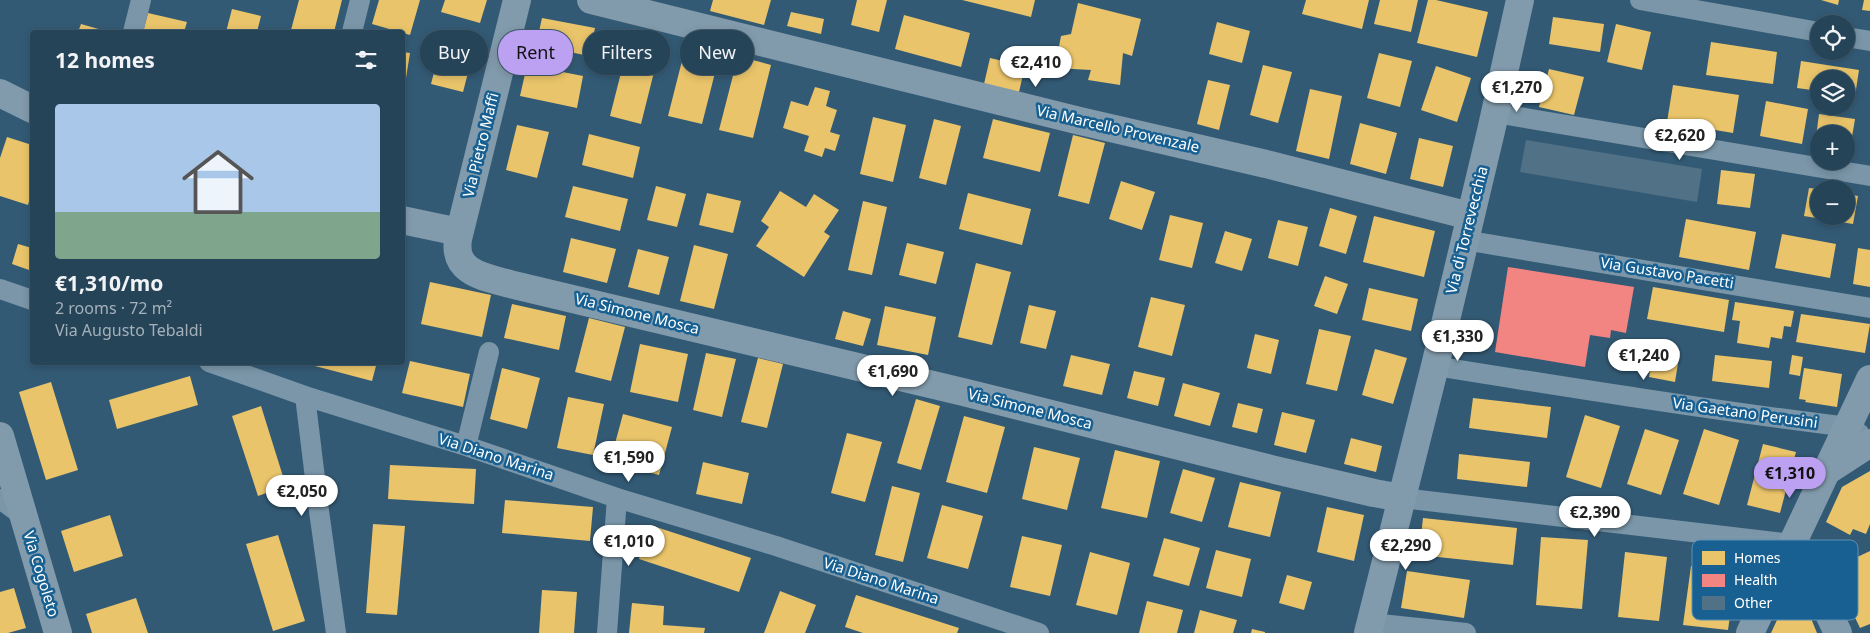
<!DOCTYPE html>
<meta charset="utf-8">
<style>
:root{--surface:#264458;--page:#324e61;--text:#f1f3f6;--muted:#a4b0ba;--line:#425c6e;--accent:#bca0f2}
body{margin:0;font-family:"Noto Sans",sans-serif;background:var(--page);color:var(--text);height:100vh;display:flex;flex-direction:column;font-size:19px;white-space:nowrap}
*{box-sizing:border-box;margin:0}
p{font-size:16px;color:var(--muted)}
.icon{flex:none;width:28px;height:28px;fill:none;stroke:currentColor;stroke-width:2;stroke-linecap:round;stroke-linejoin:round}
.map{position:relative;flex:1;overflow:hidden}
.details{position:absolute;left:30px;top:30px;width:375px;height:335px;display:flex;flex-direction:column;background:var(--surface);border-radius:5px;box-shadow:0 2px 8px #0003,0 0 0 1px var(--line)}
.details>*{flex:none}
.hud{position:absolute;left:420px;top:30px;width:475px;height:45px;display:flex;gap:10px}
.fabs{position:absolute;left:1810px;top:15px;display:grid;gap:10px}
.fabs a{display:grid;place-items:center;width:45px;height:45px;border-radius:50%;background:var(--surface);box-shadow:0 2px 8px #0003,0 0 0 1px var(--line);font-size:25px}
.price{position:absolute;translate:-50% -42px;padding:0 11px;border-radius:18px;background:#fff;color:#222;font-size:16px;line-height:32px;filter:drop-shadow(0 1px 2px #0008)}
.price::after{content:'';position:absolute;left:50%;top:30px;width:15px;height:11px;margin-left:-8px;background:inherit;clip-path:polygon(0 0,100% 0,50% 100%)}
.price.current{background:var(--accent);color:#111}
ul{padding:0;list-style:none}
li{display:grid;align-content:center;gap:10px;height:265px;padding:0 25px}
li+li{border-top:1px solid var(--line)}
li span{display:grid;place-items:center;height:155px;border-radius:5px;color:#555}
li>.icon{margin-inline-start:auto}
span .icon{width:90px;height:90px;fill:#fffc;stroke-width:1}
li b{font-size:21px}
h2{display:flex;justify-content:space-between;align-items:center;height:60px;padding:0 25px;font-size:21px}
.pill{padding:0 18px;border-radius:22px;background:var(--surface);box-shadow:0 2px 8px #0003,0 0 0 1px var(--line);font-size:18px;line-height:45px}
.pill.current{background:var(--accent);color:#111}
.map>svg:first-child{display:block}
</style>
<div class="map">
<svg width="1870" height="633" viewBox="0 0 1870 633">
<rect width="100%" height="100%" fill="#335a75"/>
<path fill="#e9c46a" d="M299 0H342L334 32H299L291 30Z
M379 0H420L410 35 372 24Z
M445 0H487L480 23 441 12Z
M713 0H771L764 25 710 11Z
M857 0H887L879 32 851 25Z
M962 0H1035L1031 17Z
M1306 0H1369L1362 29 1302 14Z
M1380 0H1418L1411 32 1374 24Z
M1428 0H1436L1488 12 1477 57 1417 43Z
M1821 0H1839L1838 5Z
M1864 0H1870V11L1862 10Z
M1078 3 1141 19 1132 56 1123 53 1120 85 1088 80 1091 70 1055 68 1061 36 1071 34Z
M232 9 261 16 257 32H226Z
M791 12 824 19 821 34 787 26Z
M148 13 187 22 184 32H143Z
M904 15 970 33 961 67 895 49Z
M1553 17 1604 24 1600 52 1549 44Z
M542 18 595 28 589 56 536 45Z
M1217 22 1250 31 1242 63 1209 54Z
M81 24 109 32H78Z
M1616 24 1651 32 1642 70 1607 62Z
M444 33 476 42 463 92 431 84Z
M1711 42 1777 52 1773 84 1706 75Z
M686 45 720 53 702 124 668 116Z
M402 52 410 53 406 78 402 77Z
M626 53 657 60 641 124 610 116Z
M1379 53 1412 61 1400 107 1367 98Z
M738 56 771 65 753 138 719 130Z
M990 58 1025 66 1019 92 984 84Z
M1801 61 1859 70 1855 96 1846 95V79H1819V91L1797 88Z
M527 65 583 76 577 108 520 96Z
M1263 65 1292 72 1278 123 1250 115Z
M1436 66 1471 78 1457 122 1421 110Z
M1549 69 1584 77 1574 115 1539 107Z
M1208 80 1230 85 1219 130 1197 124Z
M1673 85 1739 95 1733 133 1667 122Z
M815 87 830 91 826 106 837 110 830 132 840 135 835 151 825 148 822 157 804 151 809 136 783 128 791 101 808 106Z
M1310 89 1342 96 1329 159 1296 151Z
M1766 101 1808 109 1802 144 1760 136Z
M1819 114 1855 119 1850 149H1846V134H1819V145H1815Z
M873 117 906 125 893 182 860 174Z
M934 119 961 126 946 185 919 178Z
M993 119 1050 133 1040 172 983 158Z
M1360 123 1397 133 1386 174 1350 164Z
M517 125 549 132 537 178 506 170Z
M589 134 640 147 633 178 582 165Z
M1073 135 1105 143 1089 204 1058 196Z
M7 137 32 145V190L28 205 0 196V158Z
M1419 138 1453 146 1443 187 1410 179Z
M1721 170 1755 174 1750 208 1717 204Z
M1121 181 1155 192 1142 230 1109 219Z
M573 186 628 199 620 231 565 217Z
M656 186 686 194 677 227 647 220Z
M1809 188 1819 189V216H1846V194L1858 196 1853 224 1804 216Z
M780 191 806 207 814 194 839 210 824 232 830 236 804 277 756 246 769 227 761 221Z
M707 193 741 201 733 233 699 225Z
M968 193 1031 209 1022 245 959 229Z
M863 201 887 207 872 275 848 270Z
M1330 208 1357 216 1346 254 1319 246Z
M1170 215 1203 223 1192 268 1159 260Z
M1374 216 1435 231 1424 277 1363 262Z
M1686 219 1756 232 1749 270 1679 257Z
M1278 220 1308 227 1298 266 1268 258Z
M1225 231 1252 239 1242 271 1215 263Z
M1782 234 1836 244 1830 278 1775 268Z
M571 238 616 249 607 283 563 272Z
M907 243 944 252 936 284 899 275Z
M18 244 32 248V271L12 264Z
M694 245 728 254 714 309 680 301Z
M1858 248 1870 250V287L1853 284Z
M638 249 669 257 659 295 628 287Z
M976 263 1011 272 992 345 958 337Z
M1325 276 1348 284 1337 314 1314 306Z
M430 282 491 295 482 337 421 324Z
M1653 287 1729 300 1724 332 1647 319Z
M1369 288 1418 299 1411 331 1362 320Z
M1151 297 1185 305 1172 356 1138 347Z
M1735 302 1794 311 1791 327 1784 326 1782 339 1771 337 1769 348 1737 343 1740 321 1732 320Z
M512 304 566 316 559 350 504 338Z
M1029 305 1056 311 1046 349 1020 343Z
M885 306 936 317 928 355 877 345Z
M843 311 871 319 863 346 835 339Z
M1801 314 1870 324 1865 353 1796 342Z
M589 318 625 327 611 381 575 372Z
M1319 329 1351 336 1337 391 1306 384Z
M1255 334 1279 340 1271 374 1247 368Z
M640 344 688 354 678 402 630 392Z
M1654 346 1680 351 1675 382 1649 377Z
M1375 349 1407 358 1393 404 1362 395Z
M706 353 736 359 722 417 693 410Z
M1071 355 1110 364 1102 395 1063 386Z
M1715 355 1772 361 1769 388 1712 381Z
M1792 355 1803 357 1800 376 1789 374Z
M758 358 783 364 767 428 741 422Z
M410 361 470 374 463 407 402 393Z
M316 362H377L372 381 315 366Z
M502 368 540 378 527 429 490 419Z
M1804 368 1842 374 1837 407 1805 402 1806 400 1799 399Z
M1134 371 1165 378 1158 406 1127 398Z
M190 376 198 405 117 429 109 400Z
M51 382 78 470 46 480 19 392Z
M1183 383 1220 393 1210 426 1174 416Z
M568 397 604 404 593 455 557 448Z
M1473 398 1551 407 1547 438 1469 428Z
M916 399 940 406 921 470 897 463Z
M1238 403 1263 409 1257 433 1232 427Z
M261 406 286 486 258 496 232 416Z
M1282 412 1315 420 1306 453 1274 445Z
M623 414 672 427 659 475 610 462Z
M1585 415 1620 426 1601 488 1566 477Z
M964 416 1005 427 987 493 946 482Z
M1645 429 1679 440 1661 495 1627 484Z
M1704 429 1739 440 1719 505 1683 494Z
M847 433 882 442 865 502 831 493Z
M1351 438 1382 446 1376 472 1344 464Z
M1763 444 1796 452 1780 513 1747 505Z
M1034 447 1080 458 1067 510 1022 499Z
M1115 450 1160 461 1147 518 1101 508Z
M1459 454 1530 462 1527 487 1457 479Z
M703 462 749 473 742 504 696 494Z
M390 465 476 469 474 504 388 499Z
M1183 469 1215 478 1202 522 1170 513Z
M1870 471V524L1866 534 1853 529 1850 535 1826 522 1842 487Z
M1240 482 1281 492 1270 537 1228 527Z
M892 486 920 493 903 562 875 555Z
M505 500 593 507 590 541 502 533Z
M942 505 983 516 968 569 927 558Z
M1327 507 1364 515 1354 561 1317 552Z
M110 515 123 556 74 572 61 531Z
M1423 518 1517 528 1513 565 1419 555Z
M373 524 405 526 397 615 366 613Z
M650 525 751 558 739 592 639 559Z
M278 535 305 621 273 631 246 544Z
M1022 536 1062 545 1050 596 1010 587Z
M1541 537 1588 540 1582 609 1536 605Z
M1164 538 1200 548 1189 586 1153 576Z
M1216 550 1251 559 1242 597 1206 588Z
M1870 551V624L1860 628 1832 569Z
M1090 552 1130 563 1117 615 1076 605Z
M1625 552 1667 557 1659 621 1618 617Z
M1691 566 1736 572 1728 630 1683 625Z
M1407 571 1470 580 1464 618 1401 608Z
M1287 575 1312 582 1304 610 1279 603Z
M1796 582 1817 633H1771L1789 594Z
M14 588 26 628 8 633H0V592Z
M542 590 577 592 574 633H539Z
M780 591 816 605 805 633H764Z
M856 595 959 628 957 633H863L845 627Z
M136 598 148 633H92L86 614Z
M1147 601 1183 610 1177 633H1139Z
M632 603 664 606 663 625 705 628 704 633H629Z
M1200 610 1237 620 1233 633H1194Z
M1252 629 1265 632V633H1251Z"/>
<path fill="#f28482" d="M1508 267 1634 287 1626 333 1611 330 1610 338 1590 335 1585 367 1495 352Z"/>
<path fill="#517186" d="M1526 140 1702 169 1697 202 1520 172Z"/>
<g fill="none" stroke-linecap="round" stroke-linejoin="round">
<path stroke="#7a96a8" stroke-width="20" d="M1640 0 1819 32
M133 32 141 0
M352 32 360 0
M1846 37 1870 41
M1495 113 1870 176
M1464 240 1870 308
M0 289 32 300
M209 362 305 396 466 446 617 498 776 546 1039 633
M1435 366C1572 388 1710 410 1848 427L1859 433
M305 396 319 511 336 633
M466 446 489 352
M1402 498 1793 544
M0 499 23 516
M1371 623 1466 633
M607 633 617 498"/>
<path stroke="#829bac" stroke-width="28" d="M517 0 458 239C453 273 484 277 510 284L963 392 1271 469 1374 493 1402 498
M591 0 1080 121 1266 164 1470 216
M0 93 32 109
M402 220 459 232
M0 436 58 633
M1827 471 1870 443
M1793 544 1800 553 1838 633
M1368 633 1435 366 1491 131 1520 0
M1750 633 1870 379"/>
</g>
<g text-anchor="middle" stroke-width="5" stroke-linejoin="round" paint-order="stroke">
<g font-size="15" fill="#fff" stroke="#176091">
<text transform="translate(1118 129) rotate(13)" y="5">Via Marcello Provenzale</text>
<text transform="translate(481 145) rotate(-76)" y="5">Via Pietro Maffi</text>
<text transform="translate(1467 230) rotate(-76)" y="5">Via di Torrevecchia</text>
<text transform="translate(1667 273) rotate(9)" y="5">Via Gustavo Pacetti</text>
<text transform="translate(637 314) rotate(14)" y="5">Via Simone Mosca</text>
<text transform="translate(1030 409) rotate(14)" y="5">Via Simone Mosca</text>
<text transform="translate(1745 413) rotate(8)" y="5">Via Gaetano Perusini</text>
<text transform="translate(496 457) rotate(18)" y="5">Via Diano Marina</text>
<text transform="translate(41 574) rotate(73)" y="5">Via Cogoleto</text>
<text transform="translate(881 581) rotate(18)" y="5">Via Diano Marina</text>
</g>
</g>
<rect x="1692" y="540" width="166" height="80" rx="8" fill="#176091" stroke="#5d90b2" stroke-width="1"/>
<rect x="1702" y="551" width="23" height="14" fill="#e9c46a"/>
<rect x="1702" y="574" width="23" height="13" fill="#f28482"/>
<rect x="1702" y="596" width="23" height="14" fill="#517186"/>
<g font-size="14" fill="#fff">
<text x="1734" y="563">Homes</text>
<text x="1734" y="585">Health</text>
<text x="1734" y="608">Other</text>
</g>
</svg>
<div class="fabs">
<a><svg class="icon" aria-label="locate" viewBox="0 0 24 24"><circle cx="12" cy="12" r="6"/><path d="M12 2v4M12 18v4M2 12h4M18 12h4"/></svg></a>
<a><svg class="icon" aria-label="layers" viewBox="0 0 24 24"><path d="M12 4l9 5-9 5-9-5zM3 14l9 5 9-5"/></svg></a>
<a>+</a>
<a>−</a>
</div>
<b class="price" style="left:1036px;top:88px">€2,410</b>
<b class="price" style="left:1517px;top:113px">€1,270</b>
<b class="price" style="left:1680px;top:161px">€2,620</b>
<b class="price" style="left:1458px;top:362px">€1,330</b>
<b class="price" style="left:1644px;top:381px">€1,240</b>
<b class="price" style="left:893px;top:397px">€1,690</b>
<b class="price" style="left:629px;top:483px">€1,590</b>
<b class="price current" style="left:1790px;top:499px">€1,310</b>
<b class="price" style="left:302px;top:517px">€2,050</b>
<b class="price" style="left:1595px;top:538px">€2,390</b>
<b class="price" style="left:629px;top:567px">€1,010</b>
<b class="price" style="left:1406px;top:571px">€2,290</b>
<div class="hud">
<a class="pill">Buy</a>
<a class="pill current">Rent</a>
<a class="pill">Filters</a>
<a class="pill">New</a>
</div>
<section class="details">
<h2>12 homes<svg class="icon" aria-label="filters" viewBox="0 0 24 24"><path d="M4 7h16M4 17h16"/><circle cx="9" cy="7" r="2"/><circle cx="15" cy="17" r="2"/></svg></h2>
<ul>
<li><span style="background:linear-gradient(#a9c7e8 70%,#7fa58c 0)"><svg class="icon" aria-label="home" viewBox="0 0 24 24"><path d="M3 11l9-7 9 7M6 9v11h12V9"/></svg></span><div><b>€1,310/mo</b><p>2 rooms · 72 m²</p><p>Via Augusto Tebaldi</p></div></li>
</ul>
</section>
</div>
